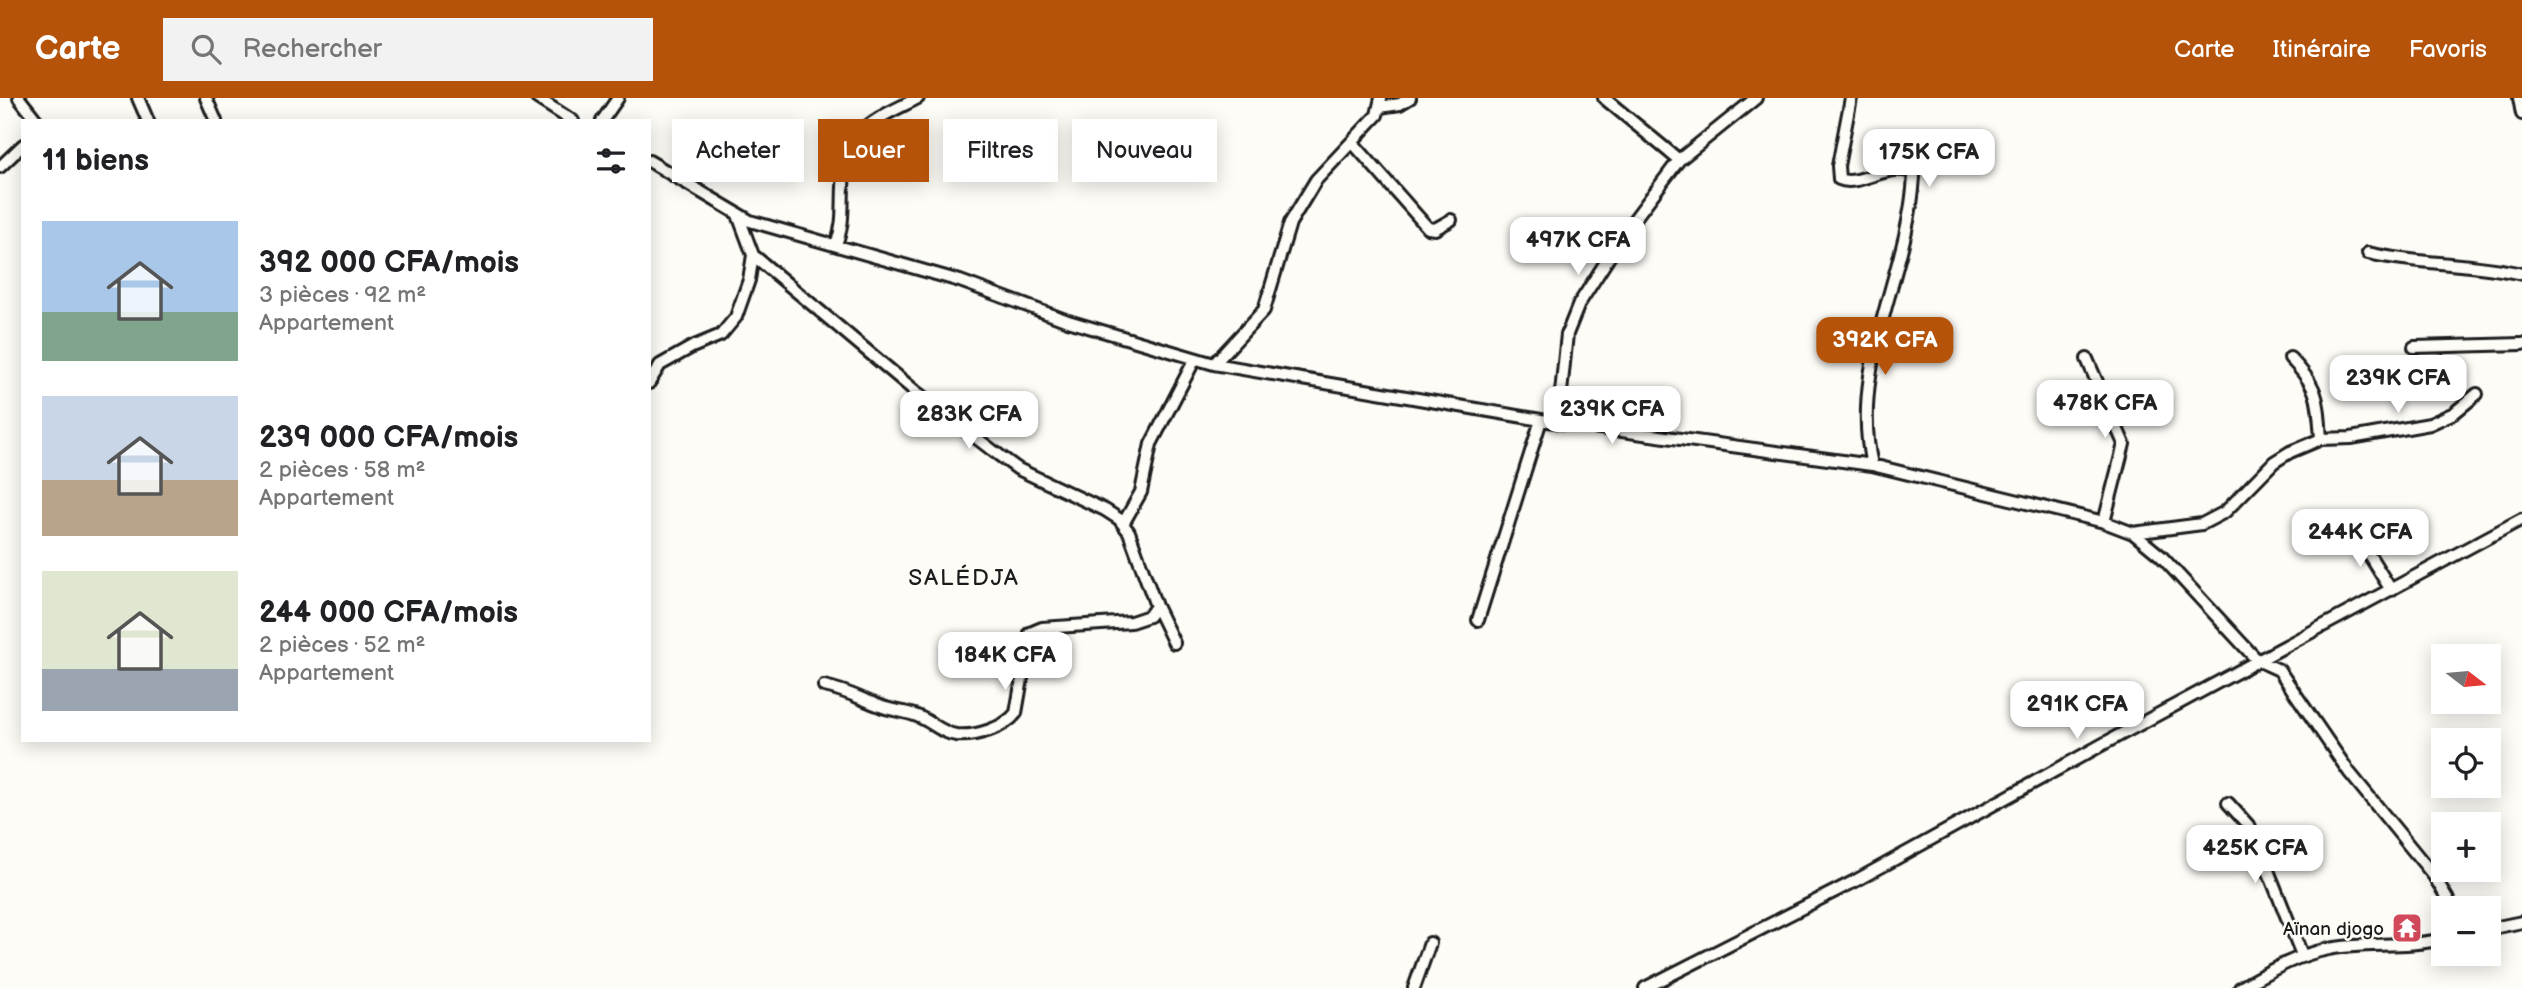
<!DOCTYPE html>
<html lang="fr">
<meta charset="utf-8">
<style>
:root{--surface:#fff;--page:#f2f2f2;--text:#202124;--muted:#757577;--accent:#b45309}
body{margin:0;font-family:"Balsamiq Sans",sans-serif;background:var(--page);color:var(--text);height:100vh;display:flex;flex-direction:column;font-size:26px;white-space:nowrap}
*{box-sizing:border-box;margin:0}
p{font-size:23px;color:var(--muted)}
.icon{flex:none;width:38px;height:38px;fill:none;stroke:currentColor;stroke-width:2;stroke-linecap:round;stroke-linejoin:round}
.map{position:relative;flex:1;overflow:hidden}
.details{position:absolute;left:21px;top:21px;width:630px;height:623px;display:flex;flex-direction:column;background:var(--surface);border-radius:0px;box-shadow:0 4px 18px #0003}
.details>*{flex:none}
.guide{position:absolute;left:672px;top:21px;width:665px;height:63px;display:flex;gap:14px}
.needle{width:46px;rotate:106deg}
.controls{position:absolute;left:2431px;top:546px;display:grid;gap:14px}
.controls a{display:grid;place-items:center;width:70px;height:70px;border-radius:0px;background:var(--surface);box-shadow:0 4px 18px #0003;font-size:35px}
.price{position:absolute;translate:-50% -60px;padding:0 16px;border-radius:14px;background:#fff;color:#222;font-size:23px;line-height:46px;filter:drop-shadow(0 2px 4px #0008)}
.price::after{content:'';position:absolute;left:50%;top:42px;width:21px;height:16px;margin-left:-10px;background:inherit;clip-path:polygon(0 0,100% 0,50% 100%)}
.price.selected{background:var(--accent);color:#fff}
ul{padding:0;list-style:none}
li{display:flex;align-items:center;gap:21px;height:175px;padding:0 21px}
li span{display:grid;place-items:center;flex:none;width:196px;height:140px;border-radius:0px;color:#555}
li>.icon{margin-inline-start:auto}
span .icon{width:84px;height:84px;fill:#fffc;stroke-width:1}
li b{font-size:30px}
h2{display:flex;justify-content:space-between;align-items:center;height:84px;padding:0 21px;font-size:30px}
.tag{padding:0 24px;border-radius:0px;background:var(--surface);box-shadow:0 4px 18px #0003;font-size:24px;line-height:63px}
.tag.selected{background:var(--accent);color:#fff}
header{display:flex;align-items:center;gap:42px;box-sizing:border-box;height:98px;padding:0 35px;background:var(--accent);color:#fff}
header strong{font-size:33px}
nav{display:flex;gap:38px;margin-inline-start:auto;font-size:24px}
.search{width:490px;height:63px;background:var(--page);display:flex;align-items:center;gap:18px;box-sizing:border-box;padding:0 24px;border-radius:0px;color:var(--muted);font-size:26px}
.map>svg:first-child{display:block}
</style>
<header>
<strong>Carte</strong>
<div class="search"><svg class="icon" aria-label="search" viewBox="0 0 24 24"><circle cx="10" cy="10" r="6"/><path d="M15 15l6 6"/></svg>Rechercher</div>
<nav><a>Carte</a><a>Itinéraire</a><a>Favoris</a></nav>
</header>
<div class="map">
<svg width="2522" height="890" viewBox="0 0 2522 890">
<rect width="100%" height="100%" fill="#fdfcf7"/>
<filter id="ink" filterUnits="userSpaceOnUse"><feTurbulence type="fractalNoise" baseFrequency=".0143" numOctaves="2"/><feDisplacementMap in="SourceGraphic" scale="14" xChannelSelector="R" yChannelSelector="G"/><feConvolveMatrix kernelMatrix="1 2 1 2 8 2 1 2 1" color-interpolation-filters="sRGB"/></filter>
<g filter="url(#ink)">
<g fill="none" stroke-linecap="round" stroke-linejoin="round">
<g stroke="#1c1c1c" stroke-width="16">
<path id="minor" d="M19 0 37 23
M138 0 148 23
M206 0 216 23
M537 0 573 23
M1604 0 1679 62
M1851 0 1838 68 1839 81C1859 90 1886 64 1912 74L1914 79C1908 176 1849 268 1872 367
M2519 0 2522 16
M1380 9 1400 6 1410 0
M602 23 618 0
M1353 45 1428 130 1435 131 1451 122
M649 63 750 123 960 183 1068 223 1214 266 1541 322 1872 367 2104 424 2133 435 2161 458 2257 562 2279 572 2349 674 2434 778 2453 810
M0 69 23 47
M836 147C844 126 842 111 843 89 845 30 873 23 918 0
M2368 155C2419 167 2470 164 2522 176
M753 157 915 293 992 352 1018 371 1105 412 1119 421 1129 434 1156 508 1174 545
M2414 249 2522 246
M2290 260C2319 290 2318 300 2321 341
M2087 261 2124 346 2104 424
M1214 266 1264 212 1290 125 1316 82 1377 17 1381 0
M649 285 660 267 692 249 721 237 736 219 749 182 753 157 738 117
M1558 324 1567 236 1579 206 1627 131 1679 62 1756 0
M1123 426 1141 394 1151 346 1195 261
M2355 434 2391 492
M2133 435 2202 426 2225 414 2274 364 2290 354 2321 341 2351 340 2430 326 2454 315 2477 296
M1478 522 1541 322
M824 588C845 592 861 601 880 608 892 613 905 613 917 618 931 623 941 635 956 637 975 639 1005 630 1016 615L1030 535 1042 530 1131 524 1149 518 1156 508
M2228 705 2248 727 2257 745 2302 857
M2488 831 2522 824
M1414 890 1430 845
M1645 890 1857 782 2116 639 2522 421
M2240 890C2268 874 2296 857 2329 851 2367 844 2405 850 2443 841"/>
</g>
<use href="#minor" stroke="#fdfcf7" stroke-width="10"/>
</g>
</g>
<defs>
<g id="temple-square" transform="scale(1.575)"><rect x="-9" y="-9" width="18" height="18" rx="4" fill="#d1495b" stroke="#fdfcf7"/><path d="M0-6L5-2H3V0L6.5 2.5H4V6H1.5V3h-3V6H-4V2.5H-6.5L-3 0V-2H-5Z" fill="#fff"/></g>
</defs>
<g fill-rule="evenodd">
<use href="#temple-square" x="2407" y="830"/>
</g>
<g text-anchor="middle" stroke-width="5" stroke-linejoin="round" paint-order="stroke">
<g font-size="19" fill="#1c1c1c" stroke="#fdfcf7" text-anchor="end">
<text x="2384" y="837">Aïnan djogo</text>
</g>
<g font-size="23" letter-spacing="2" fill="#1c1c1c" stroke="#fdfcf7">
<text x="964" y="487">SALÉDJA</text>
</g>
</g>
</svg>
<div class="controls">
<a><svg class="needle" viewBox="-14 -14 28 28"><path d="M0-13l5 13h-10z" fill="#e53935"/><path d="M0 13l5-13h-10z" fill="#757577"/></svg></a>
<a><svg class="icon" aria-label="locate" viewBox="0 0 24 24"><circle cx="12" cy="12" r="6"/><path d="M12 2v4M12 18v4M2 12h4M18 12h4"/></svg></a>
<a>+</a>
<a>−</a>
</div>
<b class="price" style="left:1929px;top:91px">175K CFA</b>
<b class="price" style="left:1578px;top:179px">497K CFA</b>
<b class="price selected" style="left:1885px;top:279px">392K CFA</b>
<b class="price" style="left:2398px;top:317px">239K CFA</b>
<b class="price" style="left:2105px;top:342px">478K CFA</b>
<b class="price" style="left:1612px;top:348px">239K CFA</b>
<b class="price" style="left:969px;top:353px">283K CFA</b>
<b class="price" style="left:2360px;top:471px">244K CFA</b>
<b class="price" style="left:1005px;top:594px">184K CFA</b>
<b class="price" style="left:2077px;top:643px">291K CFA</b>
<b class="price" style="left:2255px;top:787px">425K CFA</b>
<div class="guide">
<a class="tag">Acheter</a>
<a class="tag selected">Louer</a>
<a class="tag">Filtres</a>
<a class="tag">Nouveau</a>
</div>
<section class="details">
<h2>11 biens<svg class="icon" aria-label="filters" viewBox="0 0 24 24"><path d="M4 7h16M4 17h16"/><circle cx="9" cy="7" r="2"/><circle cx="15" cy="17" r="2"/></svg></h2>
<ul>
<li><span style="background:linear-gradient(#a9c7e8 65%,#7fa58c 0)"><svg class="icon" aria-label="home" viewBox="0 0 24 24"><path d="M3 11l9-7 9 7M6 9v11h12V9"/></svg></span><div><b>392 000 CFA/mois</b><p>3 pièces · 92 m²</p><p>Appartement</p></div></li>
<li><span style="background:linear-gradient(#c9d6e8 60%,#b9a48a 0)"><svg class="icon" aria-label="home" viewBox="0 0 24 24"><path d="M3 11l9-7 9 7M6 9v11h12V9"/></svg></span><div><b>239 000 CFA/mois</b><p>2 pièces · 58 m²</p><p>Appartement</p></div></li>
<li><span style="background:linear-gradient(#dfe7d0 70%,#9aa5b1 0)"><svg class="icon" aria-label="home" viewBox="0 0 24 24"><path d="M3 11l9-7 9 7M6 9v11h12V9"/></svg></span><div><b>244 000 CFA/mois</b><p>2 pièces · 52 m²</p><p>Appartement</p></div></li>
</ul>
</section>
</div>
